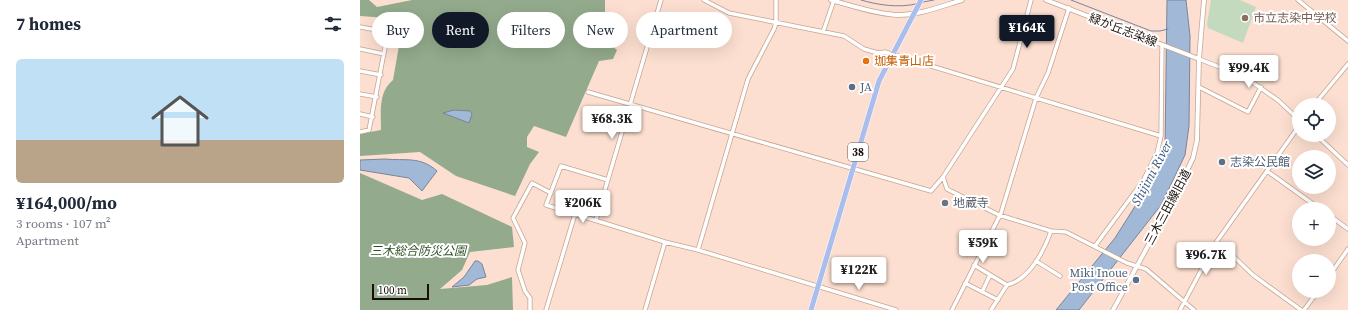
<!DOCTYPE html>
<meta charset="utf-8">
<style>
:root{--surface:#fff;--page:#f6f6f7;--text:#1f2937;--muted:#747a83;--accent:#111827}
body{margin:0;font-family:"Source Serif 4","Noto Sans JP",serif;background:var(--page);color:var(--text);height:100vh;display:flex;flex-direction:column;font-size:15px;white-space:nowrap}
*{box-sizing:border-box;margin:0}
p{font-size:13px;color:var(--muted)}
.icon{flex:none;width:22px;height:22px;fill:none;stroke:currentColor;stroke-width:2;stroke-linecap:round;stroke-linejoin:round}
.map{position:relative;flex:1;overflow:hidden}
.panel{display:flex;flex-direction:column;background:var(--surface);width:360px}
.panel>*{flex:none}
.banner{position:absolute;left:12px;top:12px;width:380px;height:36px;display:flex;gap:8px}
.controls{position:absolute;left:932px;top:98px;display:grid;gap:8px}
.controls a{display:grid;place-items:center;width:44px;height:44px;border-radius:50%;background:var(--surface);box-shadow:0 4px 16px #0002;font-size:20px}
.scale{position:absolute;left:12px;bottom:10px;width:57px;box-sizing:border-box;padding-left:4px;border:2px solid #1a0e08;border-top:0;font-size:11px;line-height:14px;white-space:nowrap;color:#1a0e08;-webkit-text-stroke:3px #fff;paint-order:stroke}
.price{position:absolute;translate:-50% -34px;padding:0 9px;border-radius:4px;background:#fff;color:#222;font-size:13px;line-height:26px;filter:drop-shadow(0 1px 2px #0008)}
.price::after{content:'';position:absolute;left:50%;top:24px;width:12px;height:9px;margin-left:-6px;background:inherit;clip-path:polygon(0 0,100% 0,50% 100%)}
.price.on{background:var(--accent);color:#fff}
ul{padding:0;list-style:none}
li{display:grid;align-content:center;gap:8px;height:212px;padding:0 16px}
li span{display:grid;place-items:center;height:124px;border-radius:6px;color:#555}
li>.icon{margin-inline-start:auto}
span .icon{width:72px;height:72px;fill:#fffc;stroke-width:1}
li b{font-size:17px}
h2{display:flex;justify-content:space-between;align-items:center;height:48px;padding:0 16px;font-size:17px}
.tag{padding:0 14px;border-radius:18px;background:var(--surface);box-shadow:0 4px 16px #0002;font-size:14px;line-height:36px}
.tag.on{background:var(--accent);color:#fff}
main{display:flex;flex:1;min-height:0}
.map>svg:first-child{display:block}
</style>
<main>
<section class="panel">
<h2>7 homes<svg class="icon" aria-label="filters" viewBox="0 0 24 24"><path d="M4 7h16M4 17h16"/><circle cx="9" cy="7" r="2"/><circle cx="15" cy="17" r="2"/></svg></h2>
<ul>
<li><span style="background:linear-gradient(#bfe0f5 65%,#b9a48a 0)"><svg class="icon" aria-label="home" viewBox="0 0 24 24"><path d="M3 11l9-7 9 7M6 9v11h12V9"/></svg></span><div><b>¥164,000/mo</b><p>3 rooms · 107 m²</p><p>Apartment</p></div></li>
</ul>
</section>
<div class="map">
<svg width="988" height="310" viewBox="0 0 988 310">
<rect width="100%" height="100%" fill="#fcdfd0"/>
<path fill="#c4dabe" d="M851 0H880L896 7 883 43 848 28 847 24Z"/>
<path fill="#93aa8c" d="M0 0H9L17 7 52 0H245V40L257 50 253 59 239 61 206 137 174 126 167 137V147L179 152 170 164 155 196 96 176 60 152 0 156V134L21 130C21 112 18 92 33 80L44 17 34 13 28 18 0 16Z
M0 173 62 200 82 194 152 227 154 247 110 252 102 270 80 289 127 285 152 277 153 310H0Z"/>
<path fill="#a2b8d7" stroke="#798599" d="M807 0H826L830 36 829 126 825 155 801 205 719 310H696L755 238 796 173 805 149Z
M94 110 110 111 112 114 109 123 83 113Z
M25 159C46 161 60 156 77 171L62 191 49 178 0 170V160Z
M115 261H118L122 264 126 277 117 279 109 285 92 287 104 277Z"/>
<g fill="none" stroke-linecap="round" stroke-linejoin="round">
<path stroke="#798599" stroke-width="1" d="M501 0C518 5 538 8 556 4
M711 0 791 31H800L808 29
M563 2 574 0"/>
<g stroke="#c6a491" stroke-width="5">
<path id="minor" d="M344 0 369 13 484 36 504 49 518 53 525 52 801 136
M938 0 988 41
M0 27 28 32 9 130 0 132
M463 32 474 0
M0 49 24 54
M839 59 885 77 919 101 939 120
M0 71 21 75
M839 87 888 112 901 87
M228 92 571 191 583 177 653 69 671 0
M0 94 17 97
M954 105 988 64
M0 114 13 117
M956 135 988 165
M907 171 960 209
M583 177 587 189 639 215 691 231 706 232 767 263 786 269 834 310
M248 180 201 166 186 205 305 242 338 250 536 310
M969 215 988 229
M236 220 301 0
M855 244 873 256 893 275 941 310
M735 246 783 181 797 153 801 136 802 45
M338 250 388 79 414 29 416 23V0
M676 261 700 276
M614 265 647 285C669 280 684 251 691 231
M969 276 988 249
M605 283 638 300
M622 292 630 275
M170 310V298L165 291 158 270 165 243 153 218 172 183 191 193
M186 310 215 214
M285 310 305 242
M592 310 641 213 676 98 688 73 709 8
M631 310 647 285
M820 310 855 244 939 126
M944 310 958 291"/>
</g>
<g stroke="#c6a491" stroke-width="5.5">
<path id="tertiary" d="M471 0C493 6 516 14 538 15 560 15 582 6 602 0
M686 0 839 59
M753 310 813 200 833 158 837 140 839 59 844 0"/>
</g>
<g stroke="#fff" stroke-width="6">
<path id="primary" d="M451 310 519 81 561 0"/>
</g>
<use href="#minor" stroke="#fff" stroke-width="3.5"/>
<use href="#tertiary" stroke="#fff" stroke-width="4"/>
<use href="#primary" stroke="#aabeee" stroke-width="5"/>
</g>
<circle fill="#8d6e63" stroke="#fff" stroke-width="1.5" cx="885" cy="18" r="4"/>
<circle fill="#e8710a" stroke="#fff" stroke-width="1.5" cx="506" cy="61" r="4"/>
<g fill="#5c6f8a" stroke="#fff" stroke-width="1.5">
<circle cx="492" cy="87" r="4"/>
<circle cx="862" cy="162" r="4"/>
<circle cx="776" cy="280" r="4"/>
</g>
<circle fill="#6b7280" stroke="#fff" stroke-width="1.5" cx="585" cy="203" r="4"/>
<g text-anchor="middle" stroke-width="4" stroke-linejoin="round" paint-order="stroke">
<rect fill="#fff" stroke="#5f5652" stroke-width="1" x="488" y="143" width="20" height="18" rx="3"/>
<g font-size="11" font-weight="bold" fill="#1a0e08">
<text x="498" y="156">38</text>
</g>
<g font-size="12" fill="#785e54" stroke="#fff" text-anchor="start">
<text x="893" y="22">市立志染中学校</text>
</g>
<g font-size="12" fill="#1a0e08" stroke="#fff">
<text transform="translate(763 30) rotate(21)" y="4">緑が丘志染線</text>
<text transform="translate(808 207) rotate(-62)" y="4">三木三田線旧道</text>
</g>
<g font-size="12" fill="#c56008" stroke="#fff" text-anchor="start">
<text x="514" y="65">珈集青山店</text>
</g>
<g font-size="12" fill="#4e5e75" stroke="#fff" text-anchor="start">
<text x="500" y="91">JA</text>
<text x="870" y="166">志染公民館</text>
<text x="768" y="277" text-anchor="end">Miki Inoue<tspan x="768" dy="14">Post Office</tspan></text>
</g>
<g font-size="12" fill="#5b616d" stroke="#fff" text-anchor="start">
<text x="593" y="207">地蔵寺</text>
</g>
<g font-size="12" font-style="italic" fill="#2e5125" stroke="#fff">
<text x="58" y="255">三木総合防災公園</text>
</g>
<g font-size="13" font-style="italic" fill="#375581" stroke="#fff">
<text transform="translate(791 173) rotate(-62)" y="5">Shijimi River</text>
</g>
</g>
</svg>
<div class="controls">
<a><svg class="icon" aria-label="locate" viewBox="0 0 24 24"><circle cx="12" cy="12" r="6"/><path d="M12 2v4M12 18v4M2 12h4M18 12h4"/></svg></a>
<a><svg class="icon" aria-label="layers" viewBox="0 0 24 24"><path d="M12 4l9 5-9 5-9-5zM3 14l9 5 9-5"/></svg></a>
<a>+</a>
<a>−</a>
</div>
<div class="scale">100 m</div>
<b class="price on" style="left:667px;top:49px">¥164K</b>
<b class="price" style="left:889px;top:89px">¥99.4K</b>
<b class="price" style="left:252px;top:140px">¥68.3K</b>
<b class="price" style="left:223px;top:224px">¥206K</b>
<b class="price" style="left:623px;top:264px">¥59K</b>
<b class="price" style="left:846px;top:276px">¥96.7K</b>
<b class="price" style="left:499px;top:291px">¥122K</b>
<div class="banner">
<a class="tag">Buy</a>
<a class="tag on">Rent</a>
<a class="tag">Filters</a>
<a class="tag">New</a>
<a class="tag">Apartment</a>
</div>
</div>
</main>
